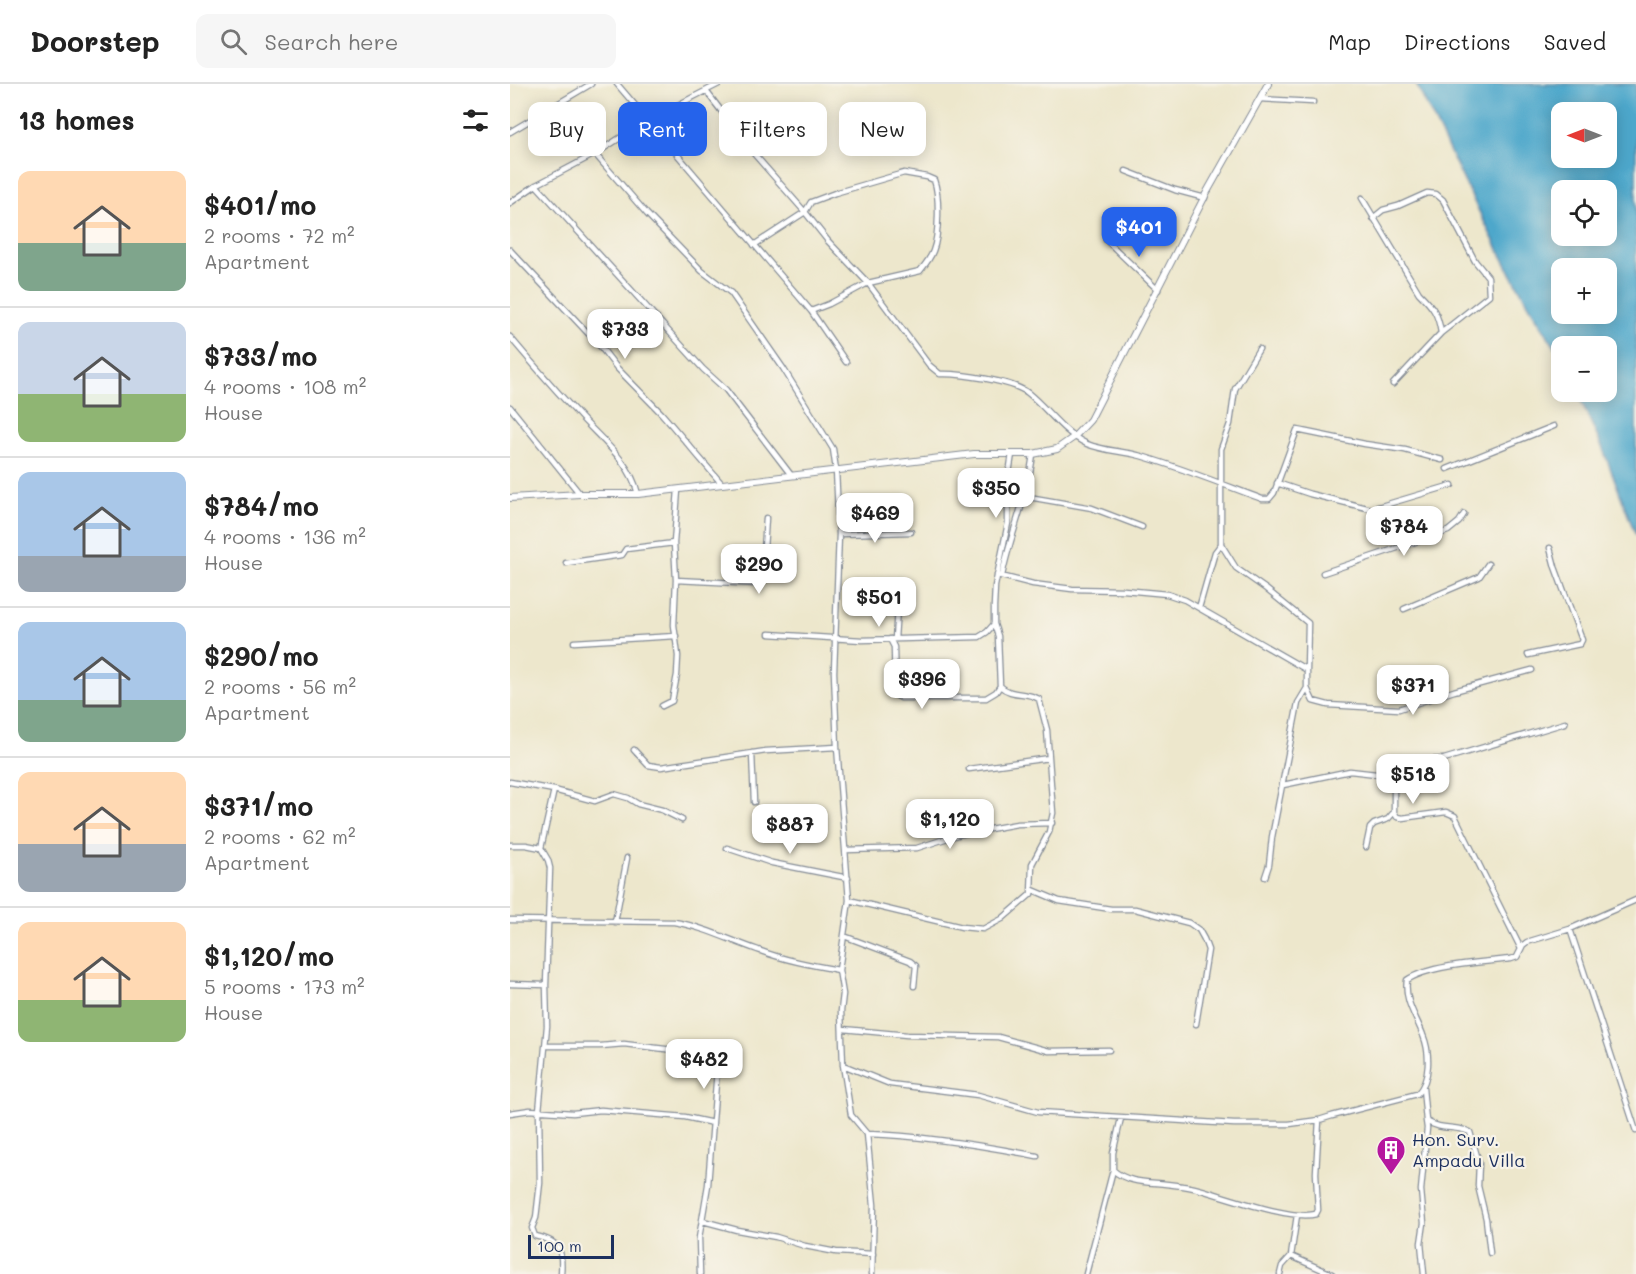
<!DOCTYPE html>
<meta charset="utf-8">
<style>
:root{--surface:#fff;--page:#f6f6f6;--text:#222;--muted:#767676;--line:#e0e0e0;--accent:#2563eb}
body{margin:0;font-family:Mali,sans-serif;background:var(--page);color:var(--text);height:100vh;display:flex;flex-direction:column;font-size:22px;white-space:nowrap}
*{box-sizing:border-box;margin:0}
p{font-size:20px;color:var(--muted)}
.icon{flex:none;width:33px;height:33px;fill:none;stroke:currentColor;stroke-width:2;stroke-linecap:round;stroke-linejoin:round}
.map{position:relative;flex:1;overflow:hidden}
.details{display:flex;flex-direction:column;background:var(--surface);width:510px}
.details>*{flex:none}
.guide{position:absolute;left:18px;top:18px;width:570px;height:54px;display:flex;gap:12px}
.needle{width:39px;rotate:270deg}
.buttons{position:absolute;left:1041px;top:18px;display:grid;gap:12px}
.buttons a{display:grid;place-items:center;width:66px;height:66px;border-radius:12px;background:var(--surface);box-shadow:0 3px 15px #0003;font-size:30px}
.scale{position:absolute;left:18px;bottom:15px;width:86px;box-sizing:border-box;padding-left:6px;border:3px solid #1b2f5e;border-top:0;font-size:16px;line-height:21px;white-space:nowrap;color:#1b2f5e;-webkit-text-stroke:4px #f7f3e8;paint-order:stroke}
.price{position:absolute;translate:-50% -51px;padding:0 14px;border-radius:12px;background:#fff;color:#222;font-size:20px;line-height:39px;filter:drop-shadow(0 2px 3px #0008)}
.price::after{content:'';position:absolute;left:50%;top:36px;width:18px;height:14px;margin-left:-9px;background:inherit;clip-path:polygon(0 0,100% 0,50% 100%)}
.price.current{background:var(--accent);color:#fff}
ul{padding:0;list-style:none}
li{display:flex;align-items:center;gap:18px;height:150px;padding:0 18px}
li+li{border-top:2px solid var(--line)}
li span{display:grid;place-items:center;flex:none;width:168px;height:120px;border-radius:12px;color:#555}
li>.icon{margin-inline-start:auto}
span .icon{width:72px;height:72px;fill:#fffc;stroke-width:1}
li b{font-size:26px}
h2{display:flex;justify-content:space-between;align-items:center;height:72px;padding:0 18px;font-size:26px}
.pill{padding:0 21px;border-radius:12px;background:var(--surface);box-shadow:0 3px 15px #0003;font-size:21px;line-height:54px}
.pill.current{background:var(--accent);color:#fff}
header{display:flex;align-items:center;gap:36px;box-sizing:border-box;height:84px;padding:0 30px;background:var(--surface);border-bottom:2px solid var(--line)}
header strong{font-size:28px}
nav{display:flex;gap:33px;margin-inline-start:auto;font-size:21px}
.search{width:420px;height:54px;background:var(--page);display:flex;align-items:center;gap:15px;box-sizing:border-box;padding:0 21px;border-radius:12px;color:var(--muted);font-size:22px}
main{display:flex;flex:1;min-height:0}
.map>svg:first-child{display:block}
</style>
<header>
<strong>Doorstep</strong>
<div class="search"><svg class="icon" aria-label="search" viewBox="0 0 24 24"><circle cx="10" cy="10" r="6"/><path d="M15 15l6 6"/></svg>Search here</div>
<nav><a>Map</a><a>Directions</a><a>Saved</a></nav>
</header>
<main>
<section class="details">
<h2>13 homes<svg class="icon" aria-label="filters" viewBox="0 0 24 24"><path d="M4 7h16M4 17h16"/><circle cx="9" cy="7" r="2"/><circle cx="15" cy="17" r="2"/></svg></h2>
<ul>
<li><span style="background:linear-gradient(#ffd9b3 60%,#7fa58c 0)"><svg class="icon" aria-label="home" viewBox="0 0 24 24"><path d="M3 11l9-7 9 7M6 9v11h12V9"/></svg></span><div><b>$401/mo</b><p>2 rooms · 72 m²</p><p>Apartment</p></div></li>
<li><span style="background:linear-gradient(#c9d6e8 60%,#8fb573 0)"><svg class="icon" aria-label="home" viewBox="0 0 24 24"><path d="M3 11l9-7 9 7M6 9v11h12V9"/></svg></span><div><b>$733/mo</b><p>4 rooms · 108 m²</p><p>House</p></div></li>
<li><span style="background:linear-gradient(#a9c7e8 70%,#9aa5b1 0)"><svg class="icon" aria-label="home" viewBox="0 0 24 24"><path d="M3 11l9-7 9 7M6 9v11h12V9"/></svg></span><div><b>$784/mo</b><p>4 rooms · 136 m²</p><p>House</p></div></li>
<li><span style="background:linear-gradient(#a9c7e8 65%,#7fa58c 0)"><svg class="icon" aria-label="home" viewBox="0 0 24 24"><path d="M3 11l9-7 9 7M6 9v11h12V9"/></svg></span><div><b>$290/mo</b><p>2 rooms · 56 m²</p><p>Apartment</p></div></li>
<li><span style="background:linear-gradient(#ffd9b3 60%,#9aa5b1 0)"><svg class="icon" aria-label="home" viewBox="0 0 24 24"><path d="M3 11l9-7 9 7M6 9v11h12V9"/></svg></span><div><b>$371/mo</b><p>2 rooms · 62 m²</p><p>Apartment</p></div></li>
<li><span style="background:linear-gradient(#ffd9b3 65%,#8fb573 0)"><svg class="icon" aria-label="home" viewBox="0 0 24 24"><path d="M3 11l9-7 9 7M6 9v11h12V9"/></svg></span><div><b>$1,120/mo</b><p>5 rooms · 173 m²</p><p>House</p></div></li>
</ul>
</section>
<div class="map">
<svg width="1126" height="1190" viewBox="0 0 1126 1190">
<rect width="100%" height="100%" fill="#f7f3e8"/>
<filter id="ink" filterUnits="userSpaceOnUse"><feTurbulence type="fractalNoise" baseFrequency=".0167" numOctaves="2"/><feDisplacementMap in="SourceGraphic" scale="12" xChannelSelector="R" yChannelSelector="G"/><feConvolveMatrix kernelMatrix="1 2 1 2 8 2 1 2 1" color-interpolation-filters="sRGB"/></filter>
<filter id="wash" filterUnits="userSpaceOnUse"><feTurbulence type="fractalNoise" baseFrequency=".008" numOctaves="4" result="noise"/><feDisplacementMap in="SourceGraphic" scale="24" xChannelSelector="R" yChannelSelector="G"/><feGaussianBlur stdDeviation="1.35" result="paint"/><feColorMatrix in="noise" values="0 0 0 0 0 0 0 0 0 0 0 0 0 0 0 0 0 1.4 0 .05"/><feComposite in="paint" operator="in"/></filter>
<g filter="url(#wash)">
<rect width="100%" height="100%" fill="#ede7cc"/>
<path fill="#4ea7cb" stroke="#346b94" stroke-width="1.5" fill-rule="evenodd" d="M906 0H1126V452L1093 365 1067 308H1096V262H1052L1051 272C993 187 953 91 906 0ZM1052 28H1096V74H1052ZM1052 106H1096V152H1052ZM1052 184H1096V230H1052Z"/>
</g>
<g filter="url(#ink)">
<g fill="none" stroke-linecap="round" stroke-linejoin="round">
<g stroke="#848b95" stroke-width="7">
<path id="street" d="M107 0 301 227 336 278
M196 7 245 71 295 128 318 157 358 199 419 281 430 290C449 289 503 297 518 309 538 325 553 349 577 360 594 367 613 367 631 372 672 384 712 400 752 415H759L764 409 787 346 855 360 895 366 932 376
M750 15 803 18
M0 48 81 0
M85 70 137 130 192 187 221 209 273 284 323 365 326 386 329 450 324 588 327 663 339 816 329 886 333 910 331 927 333 981 341 1031 357 1050 364 1121 362 1190
M616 87 665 106 695 114
M26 101 193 285 216 306 281 391
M852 114 909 209C923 223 928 229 931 249
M0 119 26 101 85 70 138 36 209 0
M863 134 873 126 888 122 917 109 926 110 933 116 965 177 978 193 979 211 931 249 883 300
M596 156 648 206
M244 161 295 128 301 118 325 109 394 89 417 93 424 96C430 112 429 152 423 167 420 175 415 181 410 187L358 199 319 220 301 227
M0 166 90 262 107 284 152 330 212 400
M0 253C22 279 44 305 68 330 90 355 120 376 128 410
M0 323 70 410
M937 385 1044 342
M767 399 800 410 861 425 942 401
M513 412 582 424 632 443
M329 450 401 448
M711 460 726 484 756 505 798 539 797 586
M56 479 112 471 116 465 164 459
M813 489 938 447 949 438 954 430
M487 491 523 500 562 505 614 506 657 510 675 516 797 586V604L788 619 762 753 759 781 755 793
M492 492C500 451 518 412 523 370
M166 496 248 500 252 497 256 434
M689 524 705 468 711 460V365L720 340 725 305 749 265
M894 525 969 493 978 480
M259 550 352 556 469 553 477 548 484 540
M380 555 384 563 385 606 387 612 391 614H476L486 608 490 602
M385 555 388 509
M64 558 166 552
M1018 571 1070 560 1072 556 1045 483 1040 464
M797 604 803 617 818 621 889 625 944 607 1022 586
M152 622 162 617 167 591 168 572 164 541 166 496 164 459 168 406
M124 666 138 681 151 683 256 667 327 663
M242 669 244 718
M459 685 539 674
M0 698 44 706 85 717 104 710 118 714 128 720 152 726 172 736
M773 701 840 687 884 692
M44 706 31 764 38 776 40 784 36 901 37 942 29 1027 30 1099 26 1134 22 1144 25 1152C50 1157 53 1166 51 1190
M0 761H16L31 764
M856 763 860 744 864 740 878 735 884 728
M217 764 262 779 338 794
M336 766 407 764 447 751 507 740 542 739
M523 806 549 817 601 825H625L679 839 689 846 694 855 698 866 686 940
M339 816 452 843 473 845 492 835 521 810 522 780 539 748 543 729 537 646 529 615C516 607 502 613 490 602L488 552 484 540V523L485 502 498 439V396L502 370
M0 836 164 838C194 843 219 856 248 866 274 876 301 881 329 886
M105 838 117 774
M1060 845 1126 1047
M334 852 400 877 406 882 404 902
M1011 865 945 732 936 728 892 734 887 733 884 728V692L891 681 898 678 934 675 1055 639
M0 900 36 901
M333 945 397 951 488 953 539 967 599 966
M35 962H91L114 960 196 970 203 975 207 986 198 1101 189 1154 190 1190
M333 981 380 1000 468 1011 528 1028 724 1040H779L809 1036 822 1032 907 1010C921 996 920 968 913 951 906 932 894 917 897 896 919 881 974 878 1001 875L1007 873 1013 861 1017 858 1060 845 1126 816
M913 1004 916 1037C933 1047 944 1041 960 1048L969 1079 968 1102 976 1135 980 1169
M0 1029 20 1026 63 1029 91 1026 175 1033 203 1039
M357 1050C414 1052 471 1061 527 1072
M603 1086C617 1099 638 1098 656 1100 665 1101 675 1102 684 1104 713 1111 780 1137 806 1130L808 1126 806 1089 809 1036
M193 1137 227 1146 266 1153 295 1162 326 1168 363 1170
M781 1172 822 1190
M576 1190 603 1086V1069L611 1034
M770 1190 772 1182 781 1172 787 1131
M914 1190 911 1159 914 1139 911 1106 917 1044 916 1037"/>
</g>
<g stroke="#848b95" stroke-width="8">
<path id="secondary" d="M0 414 70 410H128L464 370H523L547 365 564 353 580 336 697 108 758 0"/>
</g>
<use href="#street" stroke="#fff" stroke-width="4.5"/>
<use href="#secondary" stroke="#fff" stroke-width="6"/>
</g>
</g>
<defs>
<g id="building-pin" transform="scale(1.5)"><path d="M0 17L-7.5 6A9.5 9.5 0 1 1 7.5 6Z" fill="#b5179e" stroke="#f7f3e8"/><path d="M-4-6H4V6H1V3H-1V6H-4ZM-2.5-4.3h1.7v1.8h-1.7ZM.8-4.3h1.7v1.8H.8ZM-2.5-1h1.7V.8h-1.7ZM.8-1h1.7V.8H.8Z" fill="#fff"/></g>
</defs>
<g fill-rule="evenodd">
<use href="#building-pin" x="881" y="1066"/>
</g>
<g text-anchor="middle" stroke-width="4.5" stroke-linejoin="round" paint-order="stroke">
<g font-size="18" fill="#1b2f5e" stroke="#f7f3e8" text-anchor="start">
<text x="902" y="1062">Hon. Surv.<tspan x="902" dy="21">Ampadu Villa</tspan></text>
</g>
</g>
</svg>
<div class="buttons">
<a><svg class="needle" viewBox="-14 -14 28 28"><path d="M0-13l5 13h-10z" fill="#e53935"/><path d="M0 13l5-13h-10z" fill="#767676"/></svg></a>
<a><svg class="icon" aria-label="locate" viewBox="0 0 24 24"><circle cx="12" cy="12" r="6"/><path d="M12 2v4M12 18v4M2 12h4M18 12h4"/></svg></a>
<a>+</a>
<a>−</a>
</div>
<div class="scale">100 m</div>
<b class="price current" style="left:629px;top:174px">$401</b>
<b class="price" style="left:115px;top:276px">$733</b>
<b class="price" style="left:486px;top:435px">$350</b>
<b class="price" style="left:365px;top:460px">$469</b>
<b class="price" style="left:894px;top:473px">$784</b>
<b class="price" style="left:249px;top:511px">$290</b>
<b class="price" style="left:369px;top:544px">$501</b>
<b class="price" style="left:412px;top:626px">$396</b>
<b class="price" style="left:903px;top:632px">$371</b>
<b class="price" style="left:903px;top:721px">$518</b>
<b class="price" style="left:440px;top:766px">$1,120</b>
<b class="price" style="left:280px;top:771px">$887</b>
<b class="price" style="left:194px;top:1006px">$482</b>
<div class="guide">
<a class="pill">Buy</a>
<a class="pill current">Rent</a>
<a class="pill">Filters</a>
<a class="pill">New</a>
</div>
</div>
</main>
